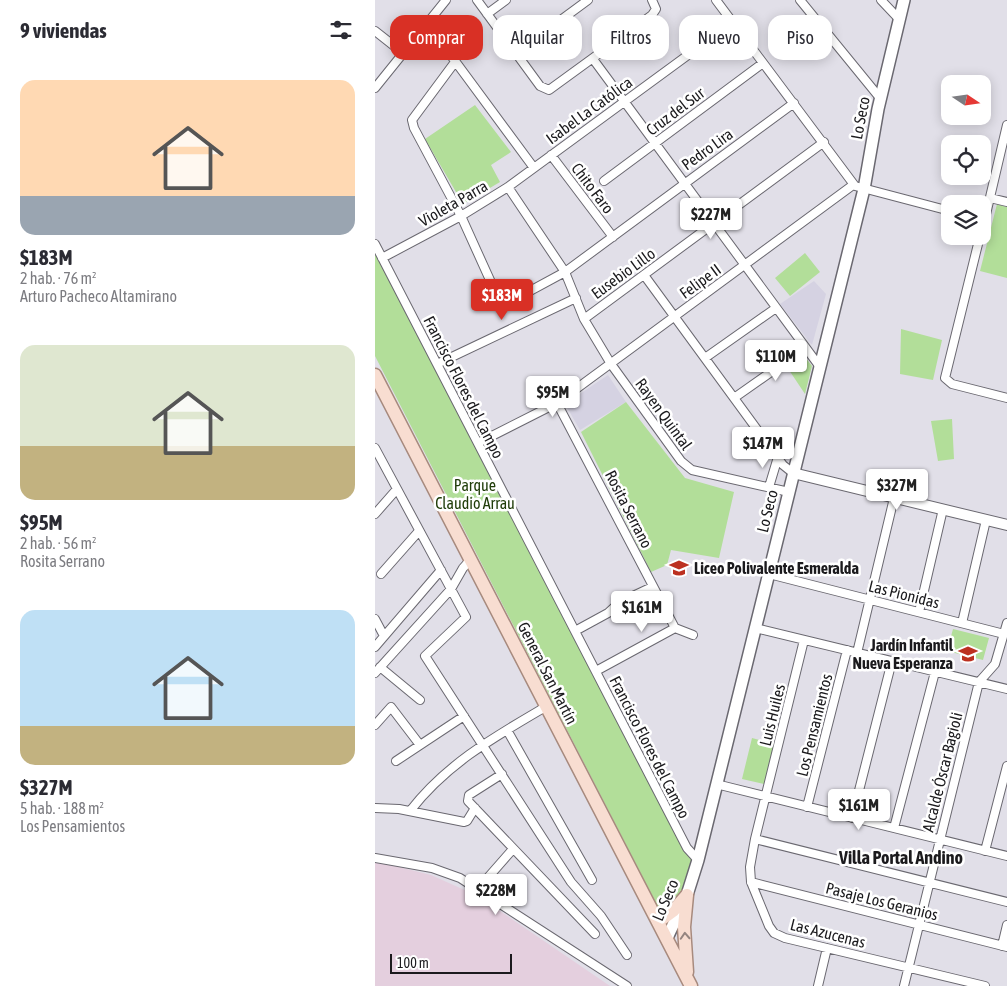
<!DOCTYPE html>
<html lang="es">
<meta charset="utf-8">
<style>
:root{--surface:#fff;--page:#f7f7f7;--text:#2b2b33;--muted:#7c7c81;--accent:#d93025}
body{margin:0;font-family:"Asap Condensed",sans-serif;background:var(--page);color:var(--text);height:100vh;display:flex;flex-direction:column;font-size:19px;white-space:nowrap}
*{box-sizing:border-box;margin:0}
p{font-size:16px;color:var(--muted)}
.icon{flex:none;width:28px;height:28px;fill:none;stroke:currentColor;stroke-width:2;stroke-linecap:round;stroke-linejoin:round}
.map{position:relative;flex:1;overflow:hidden}
.side{display:flex;flex-direction:column;background:var(--surface);width:375px}
.side>*{flex:none}
.guide{position:absolute;left:15px;top:15px;width:475px;height:45px;display:flex;gap:10px}
.needle{width:32px;rotate:103deg}
.tools{position:absolute;left:566px;top:75px;display:grid;gap:10px}
.tools a{display:grid;place-items:center;width:50px;height:50px;border-radius:10px;background:var(--surface);box-shadow:0 2px 12px #0003;font-size:25px}
.scale{position:absolute;left:15px;bottom:12px;width:122px;box-sizing:border-box;padding-left:5px;border:2px solid #1b1a1d;border-top:0;font-size:14px;line-height:18px;white-space:nowrap;color:#1b1a1d;-webkit-text-stroke:4px #fff;paint-order:stroke}
.price{position:absolute;translate:-50% -42px;padding:0 11px;border-radius:5px;background:#fff;color:#222;font-size:16px;line-height:32px;filter:drop-shadow(0 1px 2px #0008)}
.price::after{content:'';position:absolute;left:50%;top:30px;width:15px;height:11px;margin-left:-8px;background:inherit;clip-path:polygon(0 0,100% 0,50% 100%)}
.price.on{background:var(--accent);color:#fff}
ul{padding:0;list-style:none}
li{display:grid;align-content:center;gap:10px;height:265px;padding:0 20px}
li span{display:grid;place-items:center;height:155px;border-radius:15px;color:#555}
li>.icon{margin-inline-start:auto}
span .icon{width:90px;height:90px;fill:#fffc;stroke-width:1}
li b{font-size:21px}
h2{display:flex;justify-content:space-between;align-items:center;height:60px;padding:0 20px;font-size:21px}
.chip{padding:0 18px;border-radius:15px;background:var(--surface);box-shadow:0 2px 12px #0003;font-size:18px;line-height:45px}
.chip.on{background:var(--accent);color:#fff}
main{display:flex;flex:1;min-height:0}
.map>svg:first-child{display:block}
</style>
<main>
<section class="side">
<h2>9 viviendas<svg class="icon" aria-label="filters" viewBox="0 0 24 24"><path d="M4 7h16M4 17h16"/><circle cx="9" cy="7" r="2"/><circle cx="15" cy="17" r="2"/></svg></h2>
<ul>
<li><span style="background:linear-gradient(#ffd9b3 75%,#9aa5b1 0)"><svg class="icon" aria-label="home" viewBox="0 0 24 24"><path d="M3 11l9-7 9 7M6 9v11h12V9"/></svg></span><div><b>$183M</b><p>2 hab. · 76 m²</p><p>Arturo Pacheco Altamirano</p></div></li>
<li><span style="background:linear-gradient(#dfe7d0 65%,#c2b280 0)"><svg class="icon" aria-label="home" viewBox="0 0 24 24"><path d="M3 11l9-7 9 7M6 9v11h12V9"/></svg></span><div><b>$95M</b><p>2 hab. · 56 m²</p><p>Rosita Serrano</p></div></li>
<li><span style="background:linear-gradient(#bfe0f5 75%,#c2b280 0)"><svg class="icon" aria-label="home" viewBox="0 0 24 24"><path d="M3 11l9-7 9 7M6 9v11h12V9"/></svg></span><div><b>$327M</b><p>5 hab. · 188 m²</p><p>Los Pensamientos</p></div></li>
</ul>
</section>
<div class="map">
<svg width="632" height="986" viewBox="0 0 632 986">
<rect width="100%" height="100%" fill="#e1dfe8"/>
<path fill="#d5d2e2" d="M439 281 451 294 437 345 405 304Z
M233 375 251 402 205 430 190 404Z"/>
<path fill="#e4cfde" d="M0 861 56 875 103 896 235 986H0Z"/>
<path fill="#b2de99" d="M100 105 136 152 116 165 125 182 88 204 50 139Z
M622 204 632 207V278L605 271Z
M430 253 445 272 415 296 400 278Z
M0 254 96 431 316 859C319 879 302 901 289 914L285 911 0 356Z
M526 329 567 340 558 380 525 374Z
M427 353 437 366 430 394 412 367Z
M251 402 310 478 359 492 344 558 296 550 292 565 276 572 206 432Z
M577 419 579 459 563 461 556 421Z
M578 629 614 638 608 660 572 651Z
M377 738 400 744 389 784 367 779Z"/>
<g fill="none" stroke-linecap="round" stroke-linejoin="round">
<g stroke="#6a6870" stroke-width="10">
<path id="minor" d="M102 0 165 86 174 90 277 15 281 9 277 0
M341 0 480 186 575 211
M425 0 505 98
M506 0 524 19
M112 14 131 0
M52 23 159 168
M0 31 28 53
M141 53 213 0
M218 59 445 367
M80 62 37 120 39 128 86 216 124 300 129 305 190 272 419 103
M0 88 71 0
M176 155 238 237
M229 181 388 63
M133 187 190 272 209 319 236 364 306 461 317 470 414 492
M615 198 632 202
M608 227 632 125
M605 236 570 378 577 384 632 398
M0 244 312 848 323 860
M7 258 86 216 133 187 358 22
M269 275 408 465 418 473
M209 319 449 142
M330 358 401 308
M62 364 201 298
M359 398 430 348
M182 403 300 628
M103 443 182 403 478 185
M0 448 91 617 50 656 196 882 226 916 252 955
M394 487 403 457
M0 514 22 489
M6 574 44 531
M394 574 629 634
M544 612 568 509
M0 619 9 636
M587 623 611 520
M380 628 632 689
M200 631 233 613 245 602 277 587
M429 640 380 839 375 867 376 882 394 926 399 933 410 938 610 986
M0 647 66 570
M482 653 519 498
M5 667 45 700
M221 671 300 628 318 635
M0 673 76 589 88 568 96 559
M0 725 16 707 45 745
M132 730 217 880
M21 761 89 716
M127 774 94 795 93 801 220 934
M341 784 632 856
M432 807 472 650
M0 808 24 809 89 822 92 821 100 808
M35 811C72 763 121 736 172 706
M477 818 517 661
M519 828 560 672
M380 839 632 902
M610 851 632 766
M0 858 57 868 85 878 252 986
M376 882 632 947
M102 890 138 849
M627 946 632 925
M443 986 452 948
M529 986 604 682 620 664 632 623"/>
</g>
<g stroke="#6a6870" stroke-width="12">
<path id="tertiary" d="M418 473 632 525"/>
</g>
<g stroke="#6a6870" stroke-width="14">
<path id="secondary" d="M292 938 312 895 323 860 489 189 503 109 529 0"/>
</g>
<g stroke="#a78a7e" stroke-width="15">
<path id="primary" d="M0 375 316 986
M312 895 309 927 312 972
M283 922 298 911 312 895"/>
</g>
<use href="#minor" stroke="#fff" stroke-width="8"/>
<use href="#tertiary" stroke="#fff" stroke-width="10"/>
<use href="#secondary" stroke="#fff" stroke-width="11"/>
<use href="#primary" stroke="#f8ddd1" stroke-width="12"/>
</g>
<defs><path id="oneway-chevron" d="M-2-3.5L2.5 0L-2 3.5" fill="none" stroke-width="1.6" stroke-linecap="round" stroke-linejoin="round" transform="scale(1.25)"/></defs>
<use stroke="#958580" href="#oneway-chevron" transform="translate(310 936) rotate(-93)"/>
<defs>
<g id="school-bare" transform="scale(1.5)"><path d="M0-5L7-2L0 1L-7-2ZM-4 1L0 2.5L4 1V4Q0 6-4 4Z" fill="#bc3020" stroke="#fff" stroke-width="2.5" paint-order="stroke"/></g>
</defs>
<g fill-rule="evenodd">
<use href="#school-bare" x="304" y="568"/>
<use href="#school-bare" x="593" y="654"/>
</g>
<g text-anchor="middle" stroke-width="5" stroke-linejoin="round" paint-order="stroke">
<g font-size="16" fill="#1b1a1d" stroke="#fff">
<text transform="translate(214 110) rotate(-36)" y="6">Isabel La Católica</text>
<text transform="translate(300 111) rotate(-37)" y="6">Cruz del Sur</text>
<text transform="translate(485 118) rotate(-79)" y="6">Lo Seco</text>
<text transform="translate(332 149) rotate(-36)" y="6">Pedro Lira</text>
<text transform="translate(218 188) rotate(53)" y="6">Chito Faro</text>
<text transform="translate(78 203) rotate(-30)" y="6">Violeta Parra</text>
<text transform="translate(248 273) rotate(-36)" y="6">Eusebio Lillo</text>
<text transform="translate(325 281) rotate(-36)" y="6">Felipe II</text>
<text transform="translate(89 387) rotate(63)" y="6">Francisco Flores del Campo</text>
<text transform="translate(289 414) rotate(54)" y="6">Rayen Quintal</text>
<text transform="translate(254 509) rotate(63)" y="6">Rosita Serrano</text>
<text transform="translate(392 511) rotate(-76)" y="6">Lo Seco</text>
<text transform="translate(529 594) rotate(14)" y="6">Las Pionidas</text>
<text transform="translate(173 673) rotate(63)" y="6">General San Martín</text>
<text transform="translate(397 715) rotate(-76)" y="6">Luis Huiles</text>
<text transform="translate(439 725) rotate(-76)" y="6">Los Pensamientos</text>
<text transform="translate(275 747) rotate(63)" y="6">Francisco Flores del Campo</text>
<text transform="translate(567 772) rotate(-76)" y="6">Alcalde Óscar Bagioli</text>
<text transform="translate(290 900) rotate(-67)" y="6">Lo Seco</text>
<text transform="translate(507 901) rotate(14)" y="6">Pasaje Los Geranios</text>
<text transform="translate(453 933) rotate(14)" y="6">Las Azucenas</text>
</g>
<g font-size="16" fill="#203d09" stroke="#fff">
<text x="100" y="491">Parque<tspan x="100" dy="18">Claudio Arrau</tspan></text>
</g>
<g font-size="16" font-weight="bold" fill="#1b1a1d" stroke="#fff" text-anchor="start">
<text x="319" y="574">Liceo Polivalente Esmeralda</text>
<text x="578" y="651" text-anchor="end">Jardín Infantil<tspan x="578" dy="18">Nueva Esperanza</tspan></text>
</g>
<g font-size="18" font-weight="bold" fill="#1b1a1d" stroke="#fff">
<text x="526" y="864">Villa Portal Andino</text>
</g>
</g>
</svg>
<div class="tools">
<a><svg class="needle" viewBox="-14 -14 28 28"><path d="M0-13l5 13h-10z" fill="#e53935"/><path d="M0 13l5-13h-10z" fill="#7c7c81"/></svg></a>
<a><svg class="icon" aria-label="locate" viewBox="0 0 24 24"><circle cx="12" cy="12" r="6"/><path d="M12 2v4M12 18v4M2 12h4M18 12h4"/></svg></a>
<a><svg class="icon" aria-label="layers" viewBox="0 0 24 24"><path d="M12 4l9 5-9 5-9-5zM3 14l9 5 9-5"/></svg></a>
</div>
<div class="scale">100 m</div>
<b class="price" style="left:336px;top:240px">$227M</b>
<b class="price on" style="left:127px;top:321px">$183M</b>
<b class="price" style="left:401px;top:382px">$110M</b>
<b class="price" style="left:178px;top:418px">$95M</b>
<b class="price" style="left:388px;top:469px">$147M</b>
<b class="price" style="left:522px;top:511px">$327M</b>
<b class="price" style="left:267px;top:633px">$161M</b>
<b class="price" style="left:484px;top:831px">$161M</b>
<b class="price" style="left:121px;top:916px">$228M</b>
<div class="guide">
<a class="chip on">Comprar</a>
<a class="chip">Alquilar</a>
<a class="chip">Filtros</a>
<a class="chip">Nuevo</a>
<a class="chip">Piso</a>
</div>
</div>
</main>
